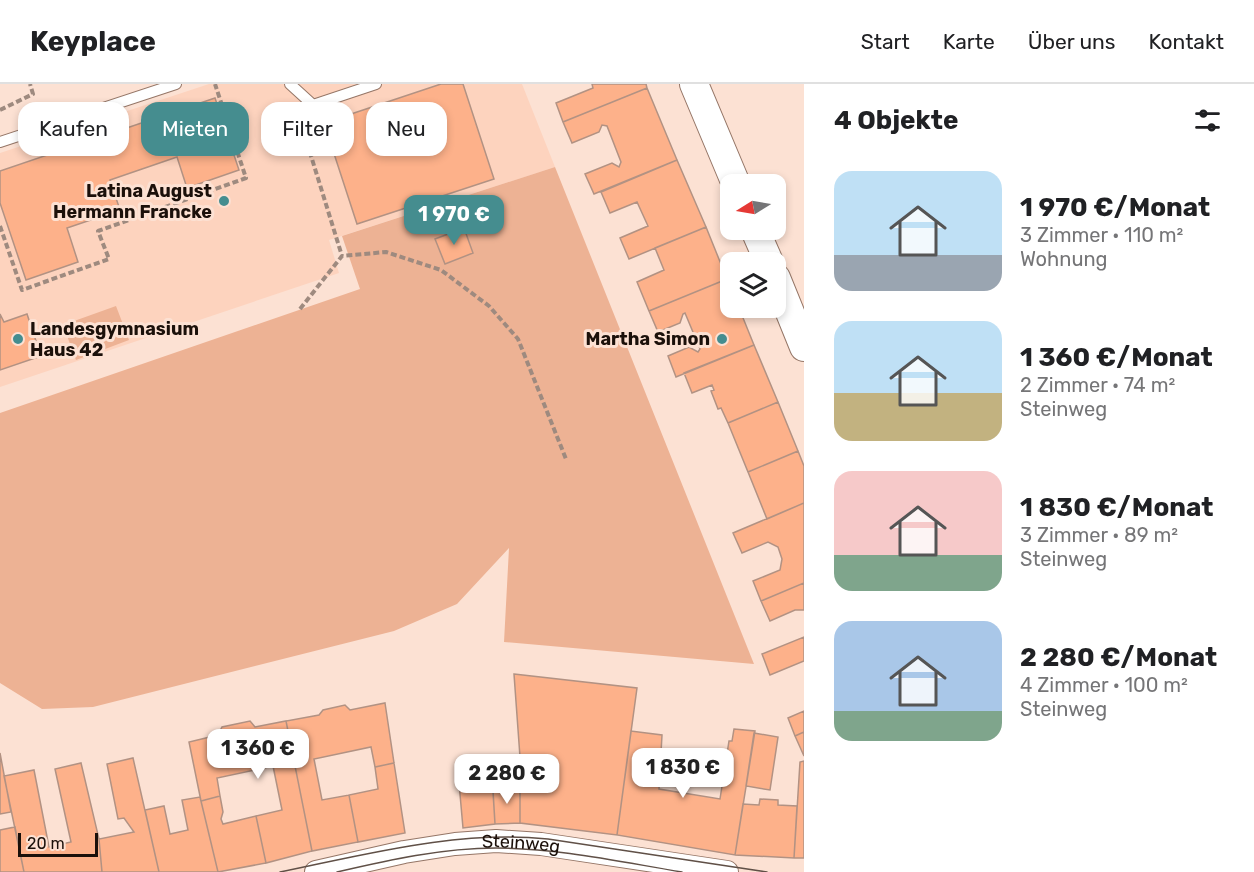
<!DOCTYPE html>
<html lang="de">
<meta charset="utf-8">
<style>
:root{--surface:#fff;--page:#f6f6f6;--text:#202124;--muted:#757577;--line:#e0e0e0;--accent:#458d8f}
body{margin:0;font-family:Rubik,sans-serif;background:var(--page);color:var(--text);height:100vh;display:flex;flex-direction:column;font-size:22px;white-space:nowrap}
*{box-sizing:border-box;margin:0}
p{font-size:20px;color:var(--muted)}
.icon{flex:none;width:33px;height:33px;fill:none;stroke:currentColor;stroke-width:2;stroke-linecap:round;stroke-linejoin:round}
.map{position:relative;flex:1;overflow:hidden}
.panel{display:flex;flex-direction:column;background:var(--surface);width:450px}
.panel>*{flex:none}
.top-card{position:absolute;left:18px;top:18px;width:570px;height:54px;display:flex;gap:12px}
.needle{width:39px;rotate:259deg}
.fabs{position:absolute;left:720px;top:90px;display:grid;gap:12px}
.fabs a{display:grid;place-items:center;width:66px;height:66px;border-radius:12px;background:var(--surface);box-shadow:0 3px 9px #0003;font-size:30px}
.scale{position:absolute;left:18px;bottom:15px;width:80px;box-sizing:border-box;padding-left:6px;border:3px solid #1b100a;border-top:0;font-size:16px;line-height:21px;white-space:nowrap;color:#1b100a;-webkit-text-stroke:4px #fce1d3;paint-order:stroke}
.price{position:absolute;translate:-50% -51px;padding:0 14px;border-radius:12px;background:#fff;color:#222;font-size:20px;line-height:39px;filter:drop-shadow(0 2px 3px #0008)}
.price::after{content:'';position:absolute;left:50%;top:36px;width:18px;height:14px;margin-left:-9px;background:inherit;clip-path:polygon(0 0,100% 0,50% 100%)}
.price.selected{background:var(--accent);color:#fff}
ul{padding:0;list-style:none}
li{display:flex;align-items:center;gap:18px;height:150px;padding:0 30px}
li span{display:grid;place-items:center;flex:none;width:168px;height:120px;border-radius:18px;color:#555}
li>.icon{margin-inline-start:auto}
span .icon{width:72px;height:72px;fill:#fffc;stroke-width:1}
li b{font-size:26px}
h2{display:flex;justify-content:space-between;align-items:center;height:72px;padding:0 30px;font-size:26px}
.chip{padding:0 21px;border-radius:18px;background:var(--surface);box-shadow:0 3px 9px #0003;font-size:21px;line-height:54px}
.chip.selected{background:var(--accent);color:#fff}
header{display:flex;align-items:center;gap:36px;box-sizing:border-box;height:84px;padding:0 30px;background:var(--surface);border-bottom:2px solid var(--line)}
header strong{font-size:28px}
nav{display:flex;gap:33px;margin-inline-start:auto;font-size:21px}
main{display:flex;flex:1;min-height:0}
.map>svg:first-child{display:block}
</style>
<header>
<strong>Keyplace</strong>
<nav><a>Start</a><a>Karte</a><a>Über uns</a><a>Kontakt</a></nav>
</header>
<main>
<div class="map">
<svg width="804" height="788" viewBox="0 0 804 788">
<rect width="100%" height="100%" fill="#fce1d3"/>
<path fill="#fdd3be" d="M209 0H522L555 83 329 156 339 189 0 303V69Z"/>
<path fill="#edb294" d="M555 83 754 580 504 558 509 464 457 520 394 547 93 623 42 625 0 599V329L360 205 342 152Z
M116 222 129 256 76 276 63 241Z"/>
<path fill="#fdb18a" stroke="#b29283" stroke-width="1.5" d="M441 0H463L494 95 357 140 324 39Z
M592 0H646L647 4 563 38 556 19 593 4Z
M647 4 677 76 594 110 585 90 612 79 619 83 621 78 607 42 602 41 599 48 572 59 563 38Z
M215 14 239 86 187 104 177 73 110 96 120 126 67 144 78 178 26 196 0 119V87Z
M677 76 706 143 629 175 620 154 648 142 637 118 610 129 601 108Z
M706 143 727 195 649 227 637 198 664 186 655 164Z
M464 144 473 169 445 180 435 155Z
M727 195 730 203V224H739L754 261 676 293 668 272 689 263 698 268 700 265 685 229 683 230 680 239 658 248 649 227Z
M0 230 4 238 27 230 41 272 0 286Z
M754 261 778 318 728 339 721 324 718 325 711 307 714 306 712 301 692 309 684 289Z
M778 318 798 367 748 388 728 339Z
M798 367 804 382V419L767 435 748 388Z
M804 419V499L761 517 753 497 780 486 782 475 778 463 768 458 742 469 733 449Z
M804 499V526H795L770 537 761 517Z
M804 553V577L770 591 762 570Z
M514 590 637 604 617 751 520 739V673Z
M385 619 394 679 375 683 371 663 314 675 322 716 349 711 358 758 312 767 286 637 319 631 323 626 345 621 350 626Z
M804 627V648L795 652 788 634Z
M250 637 255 643 286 637 312 767 266 779 256 732 282 726 273 682 217 694 220 712 201 717 189 658 218 651 222 643Z
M734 645 755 647 735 771 617 751 631 647 662 651 659 705 720 715 729 657H732Z
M804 648V672L795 652Z
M754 649 778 653 770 706 746 702Z
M0 669 11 728 0 730Z
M133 674 159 788H102L99 755 134 748 124 734 118 735 107 680Z
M491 676 495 740 463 744 459 699 471 698 472 703H477L476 692 459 694 458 680Z
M804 677V774H794L800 678Z
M81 679 99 755 102 788H24L4 692 34 686 49 763 71 758 55 685Z
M394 679 405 749 358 758 349 711 378 705 375 683Z
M520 702V739L495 740 493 706Z
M220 712 223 728 221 735 223 740 256 732 266 779 218 788 201 717Z
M200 713 218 788H159L145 726 164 722 170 750 188 746 182 716Z
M760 715 778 716V721L797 722 794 774 735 771 743 720 759 721Z
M15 743 24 788H0V746Z"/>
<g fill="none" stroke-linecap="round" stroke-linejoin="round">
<g stroke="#957667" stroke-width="12">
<path id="service" d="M290 0 313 21 376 0
M0 58 176 0"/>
</g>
<g stroke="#957667" stroke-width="24">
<g id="minor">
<path id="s1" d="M316 788 404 768 455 760 496 757 541 760 727 788"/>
</g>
</g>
<g stroke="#957667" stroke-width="30">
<path id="tertiary" d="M694 0 736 100
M755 146 769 178
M776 194 804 263"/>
</g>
<path stroke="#9e8a7f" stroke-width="4" stroke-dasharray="6 3" stroke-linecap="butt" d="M0 26 33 10 30 0
M299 33 342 172
M0 142 22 206 109 175 98 147 246 94 215 0
M300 225 342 172 386 168 441 186 489 222 518 255 566 375"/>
<use href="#service" stroke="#fff" stroke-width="10"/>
<use href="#minor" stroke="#fff" stroke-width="22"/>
<use href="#tertiary" stroke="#fff" stroke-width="28"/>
<path stroke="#605047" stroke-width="1.5" d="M280 788C368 770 457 746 548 755L767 788
M337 788C389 776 442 764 496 764 558 764 621 778 682 788"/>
</g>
<g fill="#458d8f" stroke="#fce1d3" stroke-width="2">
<circle cx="224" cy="117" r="6"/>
<circle cx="18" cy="255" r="6"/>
<circle cx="722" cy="255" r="6"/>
</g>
<g text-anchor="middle" stroke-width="6" stroke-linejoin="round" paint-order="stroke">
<g font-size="18" font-weight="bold" fill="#1b100a" stroke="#fce1d3" text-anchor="end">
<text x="212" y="113">Latina August<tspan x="212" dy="21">Hermann Francke</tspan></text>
<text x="30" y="251" text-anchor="start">Landesgymnasium<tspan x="30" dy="21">Haus 42</tspan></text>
<text x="710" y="261">Martha Simon</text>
</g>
<g font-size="18" fill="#1b100a" stroke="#fce1d3">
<text dy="6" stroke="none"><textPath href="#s1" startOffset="208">Steinweg</textPath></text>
</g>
</g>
</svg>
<div class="fabs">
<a><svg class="needle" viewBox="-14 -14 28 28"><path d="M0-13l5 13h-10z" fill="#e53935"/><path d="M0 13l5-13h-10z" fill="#757577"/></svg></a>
<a><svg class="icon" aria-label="layers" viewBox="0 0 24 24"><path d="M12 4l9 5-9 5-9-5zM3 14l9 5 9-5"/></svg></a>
</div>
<div class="scale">20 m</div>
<b class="price selected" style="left:454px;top:162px">1 970 €</b>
<b class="price" style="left:258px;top:696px">1 360 €</b>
<b class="price" style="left:683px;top:715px">1 830 €</b>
<b class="price" style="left:507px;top:721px">2 280 €</b>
<div class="top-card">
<a class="chip">Kaufen</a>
<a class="chip selected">Mieten</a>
<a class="chip">Filter</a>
<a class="chip">Neu</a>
</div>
</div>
<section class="panel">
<h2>4 Objekte<svg class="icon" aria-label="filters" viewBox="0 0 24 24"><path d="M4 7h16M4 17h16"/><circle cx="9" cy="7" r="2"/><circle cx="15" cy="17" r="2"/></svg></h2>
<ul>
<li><span style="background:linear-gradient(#bfe0f5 70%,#9aa5b1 0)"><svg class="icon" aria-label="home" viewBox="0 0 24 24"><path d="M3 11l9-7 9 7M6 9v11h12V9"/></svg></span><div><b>1 970 €/Monat</b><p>3 Zimmer · 110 m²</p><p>Wohnung</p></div></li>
<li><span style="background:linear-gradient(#bfe0f5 60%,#c2b280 0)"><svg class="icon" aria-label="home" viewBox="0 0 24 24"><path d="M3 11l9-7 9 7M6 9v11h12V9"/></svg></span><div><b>1 360 €/Monat</b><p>2 Zimmer · 74 m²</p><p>Steinweg</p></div></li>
<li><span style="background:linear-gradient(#f6c9c9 70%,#7fa58c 0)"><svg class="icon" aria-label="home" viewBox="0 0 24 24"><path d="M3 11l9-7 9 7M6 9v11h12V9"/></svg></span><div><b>1 830 €/Monat</b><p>3 Zimmer · 89 m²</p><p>Steinweg</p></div></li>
<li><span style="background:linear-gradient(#a9c7e8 75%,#7fa58c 0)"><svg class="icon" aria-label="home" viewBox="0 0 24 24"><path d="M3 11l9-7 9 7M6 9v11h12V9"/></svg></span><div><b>2 280 €/Monat</b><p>4 Zimmer · 100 m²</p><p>Steinweg</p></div></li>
</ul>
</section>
</main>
